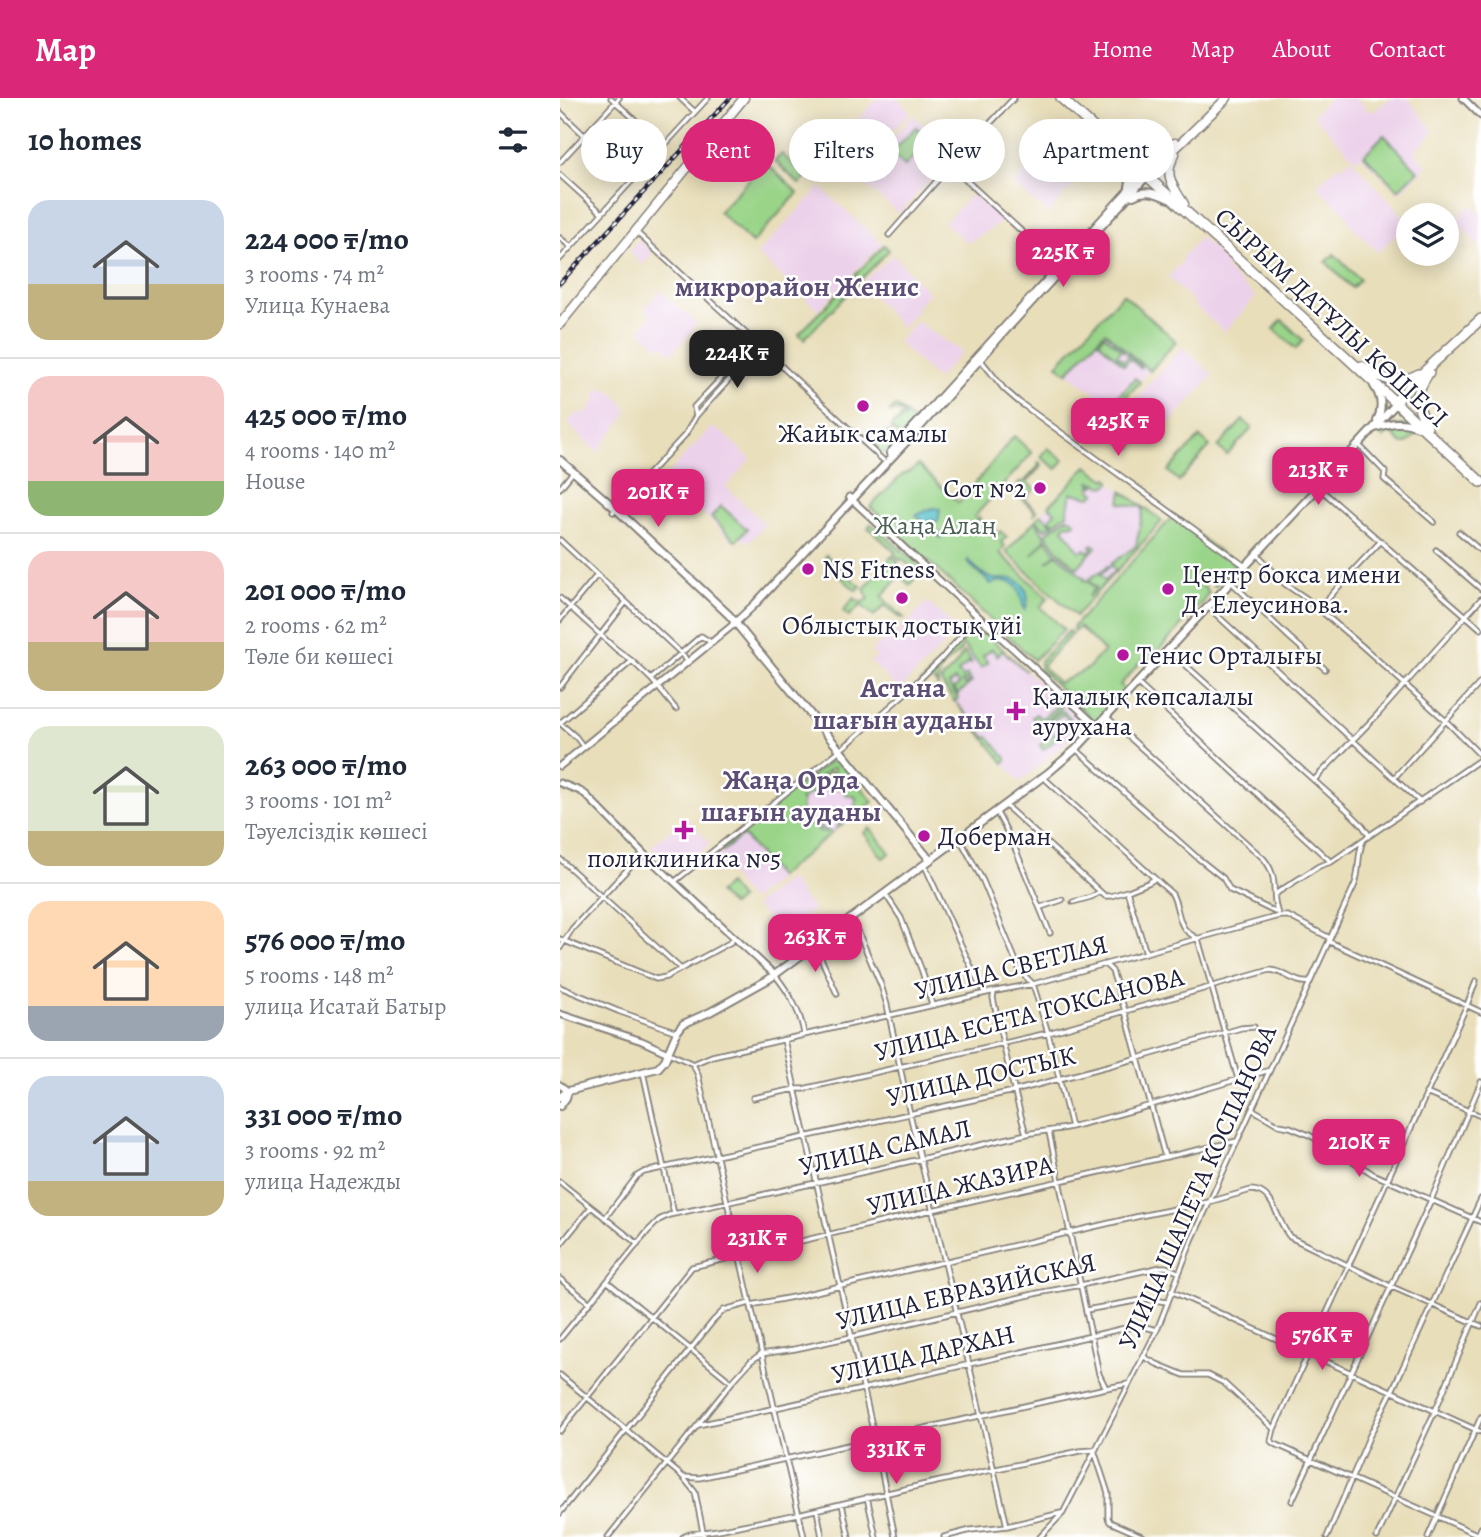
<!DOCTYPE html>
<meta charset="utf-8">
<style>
:root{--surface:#fff;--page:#f2f2f3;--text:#1f2937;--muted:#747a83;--line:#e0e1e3;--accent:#db2777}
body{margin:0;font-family:Alegreya,serif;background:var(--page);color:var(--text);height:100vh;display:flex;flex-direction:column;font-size:26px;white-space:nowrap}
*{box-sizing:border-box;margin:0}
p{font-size:23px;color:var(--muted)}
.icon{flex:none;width:38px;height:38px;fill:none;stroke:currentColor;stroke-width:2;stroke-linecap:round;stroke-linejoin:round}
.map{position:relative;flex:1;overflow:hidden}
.drawer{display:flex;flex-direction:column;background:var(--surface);width:560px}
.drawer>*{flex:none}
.guide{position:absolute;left:21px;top:21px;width:665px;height:63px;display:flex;gap:14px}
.fabs{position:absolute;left:836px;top:105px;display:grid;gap:14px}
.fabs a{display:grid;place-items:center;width:63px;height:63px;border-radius:50%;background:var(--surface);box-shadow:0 4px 18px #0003;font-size:35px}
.price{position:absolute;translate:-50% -60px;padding:0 16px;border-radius:14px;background:var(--accent);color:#fff;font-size:23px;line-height:46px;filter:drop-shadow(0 2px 4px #0008)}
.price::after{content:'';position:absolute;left:50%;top:42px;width:21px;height:16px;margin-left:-10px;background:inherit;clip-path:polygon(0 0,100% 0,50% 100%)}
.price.on{background:#222;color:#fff}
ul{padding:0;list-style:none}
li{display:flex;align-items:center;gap:21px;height:175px;padding:0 28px}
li+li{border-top:2px solid var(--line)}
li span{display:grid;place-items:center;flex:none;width:196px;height:140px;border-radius:21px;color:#555}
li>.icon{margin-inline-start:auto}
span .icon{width:84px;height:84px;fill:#fffc;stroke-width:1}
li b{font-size:30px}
h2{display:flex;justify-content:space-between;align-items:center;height:84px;padding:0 28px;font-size:30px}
.tag{padding:0 24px;border-radius:32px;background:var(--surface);box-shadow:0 4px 18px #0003;font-size:24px;line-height:63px}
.tag.on{background:var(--accent);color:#fff}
header{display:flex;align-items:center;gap:42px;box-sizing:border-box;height:98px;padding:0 35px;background:var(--accent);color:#fff}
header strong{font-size:33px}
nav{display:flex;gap:38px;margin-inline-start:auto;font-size:24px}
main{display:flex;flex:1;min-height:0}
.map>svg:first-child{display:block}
</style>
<header>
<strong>Map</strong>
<nav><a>Home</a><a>Map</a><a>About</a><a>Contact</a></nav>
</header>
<main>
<section class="drawer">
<h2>10 homes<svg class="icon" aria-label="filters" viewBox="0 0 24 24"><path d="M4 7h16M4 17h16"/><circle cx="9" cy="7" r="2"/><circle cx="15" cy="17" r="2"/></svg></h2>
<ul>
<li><span style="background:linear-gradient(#c9d6e8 60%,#c2b280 0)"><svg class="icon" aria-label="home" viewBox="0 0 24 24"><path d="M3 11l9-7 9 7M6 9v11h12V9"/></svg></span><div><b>224 000 ₸/mo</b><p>3 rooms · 74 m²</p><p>Улица Кунаева</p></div></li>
<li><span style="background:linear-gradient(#f6c9c9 75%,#8fb573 0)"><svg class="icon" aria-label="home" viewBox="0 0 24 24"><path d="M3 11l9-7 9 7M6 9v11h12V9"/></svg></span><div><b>425 000 ₸/mo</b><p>4 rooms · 140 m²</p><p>House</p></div></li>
<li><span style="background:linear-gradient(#f6c9c9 65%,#c2b280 0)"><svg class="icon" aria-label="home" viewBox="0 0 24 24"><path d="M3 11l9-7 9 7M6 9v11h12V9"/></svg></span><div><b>201 000 ₸/mo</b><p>2 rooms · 62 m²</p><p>Төле би көшесі</p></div></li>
<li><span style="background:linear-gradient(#dfe7d0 75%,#c2b280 0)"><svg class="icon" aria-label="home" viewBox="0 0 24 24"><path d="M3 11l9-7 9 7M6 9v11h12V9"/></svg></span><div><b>263 000 ₸/mo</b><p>3 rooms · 101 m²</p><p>Тәуелсіздік көшесі</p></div></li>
<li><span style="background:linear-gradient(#ffd9b3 75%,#9aa5b1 0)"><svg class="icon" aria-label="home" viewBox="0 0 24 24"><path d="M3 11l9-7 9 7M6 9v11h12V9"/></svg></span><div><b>576 000 ₸/mo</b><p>5 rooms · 148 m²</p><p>улица Исатай Батыр</p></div></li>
<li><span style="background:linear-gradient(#c9d6e8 75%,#c2b280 0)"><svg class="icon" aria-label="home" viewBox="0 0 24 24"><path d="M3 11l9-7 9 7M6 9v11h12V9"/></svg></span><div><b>331 000 ₸/mo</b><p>3 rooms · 92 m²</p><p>улица Надежды</p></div></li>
</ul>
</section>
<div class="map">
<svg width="921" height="1439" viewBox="0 0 921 1439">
<rect width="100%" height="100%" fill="#fff"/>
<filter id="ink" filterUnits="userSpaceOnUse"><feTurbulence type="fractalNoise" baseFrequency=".0143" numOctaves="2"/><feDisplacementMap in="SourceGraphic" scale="14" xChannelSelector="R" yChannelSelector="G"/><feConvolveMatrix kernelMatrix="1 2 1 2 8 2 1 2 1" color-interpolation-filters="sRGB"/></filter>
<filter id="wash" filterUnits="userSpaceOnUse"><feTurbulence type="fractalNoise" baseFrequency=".00686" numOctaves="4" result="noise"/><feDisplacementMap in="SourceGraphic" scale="28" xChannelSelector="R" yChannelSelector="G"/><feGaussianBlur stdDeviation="1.57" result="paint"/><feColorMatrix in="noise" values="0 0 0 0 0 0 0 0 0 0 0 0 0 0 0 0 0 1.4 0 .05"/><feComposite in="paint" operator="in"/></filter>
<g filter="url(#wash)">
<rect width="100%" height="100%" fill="#e8deba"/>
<path fill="#ecd1ea" d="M317 0H337L351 14 313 52 291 30Z
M770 0H796L811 15 831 0H848L874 34 854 54 867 68 839 95 801 58 795 62 753 17Z
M353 17 394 56 339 116 298 80Z
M483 56 513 86 489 115 453 87Z
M791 61 849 124 818 154 789 125 788 118 757 88 778 67 782 70Z
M260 89 322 146 258 212 197 156Z
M412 96 443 121 442 124 408 145 384 125Z
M911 107 919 115 921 114V149L895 123Z
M640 139 669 164 665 170 696 199 664 234 632 205 633 203 608 179 623 163 621 161Z
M77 143 82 144 93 155 82 167 69 153Z
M333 157 369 195 356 209 358 212 341 230 302 184Z
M100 193 137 225 133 230 134 232 112 255 102 246 99 250 79 232 92 218 85 210Z
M563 196 616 243 555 311 497 267Z
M354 225H359L402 254 377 281 338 244Z
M622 249 653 277 594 342 562 316Z
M42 289 46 292 48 291 65 307 67 316 37 354 7 325 19 313 24 317 37 302 34 298Z
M151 329 164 336 191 361 166 389 205 426 189 444 185 441 173 443 104 380Z
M527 368 602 423 516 518 446 454Z
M367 504 399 532 339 592 310 563 318 560 311 554 331 533 336 537Z
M426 536 523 624 504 646 460 684 404 616 382 586Z
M277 672 306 707 227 771 238 699Z
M127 719 150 746 120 772 91 748Z
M183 736 219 780 191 803 156 759Z
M229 781 253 812 220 838 195 807Z"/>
<path fill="#99d488" stroke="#5e7b62" stroke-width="2" d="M356 29 370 42 345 68 331 55Z
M824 37 858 73 838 92 804 57Z
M222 56 246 79 239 86 215 63Z
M205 64 238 95 192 145 159 114Z
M324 147 329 152 244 241 239 236Z
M774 156 800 182 792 190 766 164Z
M563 196 616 243 590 273 545 234 507 275 497 267Z
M722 222 743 242 736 251 714 231Z
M544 237 565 254 561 252 557 257 564 263 568 258 566 255 581 268 580 270 570 261 564 267 539 244Z
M575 280 580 284 555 311 542 301 546 297 554 303Z
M335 308 344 314 355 325 341 339 331 331 333 326 339 324 341 319 344 321 345 319 339 313 330 314Z
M536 311 577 342 571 350 529 320Z
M683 322 692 330 667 357 658 349Z
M850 327 860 333 846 346H842L830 334 823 340 816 334 826 328Z
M329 334 338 342C322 363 319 355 303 340V338L317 350 319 348 315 344 320 345 323 341V336Z
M454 338 472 355 414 419 417 422 419 419 421 423 425 424 422 427 424 428 427 425 430 428 427 431 431 435 434 432 437 436 440 433 447 439 441 444 445 448 440 455 488 500 480 509 504 531 474 562 310 409 342 377 354 371 358 367 399 405Z
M640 339 650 348 619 383 608 373Z
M488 350 504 362 497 371 481 359Z
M479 364 482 367 467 384 474 391 465 401 477 413 473 418 475 413 456 396 455 391 460 384 462 386 479 368 478 365Z
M527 368 546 382 548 380 550 382V385L545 389 539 387 538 385 530 384 531 387 532 386 536 387 533 389 531 387 530 392 536 395 531 399 511 395 507 416 494 425 489 421 495 414 489 408Z
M562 393 602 423 556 474 551 466 576 448 583 413 582 409 560 405Z
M161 408 187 431 176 443 151 419Z
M481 416 493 427 485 431 478 423H476L486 440 472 457 487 441 496 455 487 464 497 456 524 480V482L525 481 535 490 528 499 537 490 528 482 548 468 550 469 540 476 545 482 554 474V475L516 518 446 454Z
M613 418 675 466 655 488 646 480 640 485 649 495 644 500 645 502 587 565 582 562 560 587 567 593 538 623 536 624 480 572V563L509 533 512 536 483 567 484 571 499 585 527 571 544 553 519 529 514 534 513 529Z
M507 420 512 421 515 425 511 427 507 426 503 430 520 454 525 451 528 454 532 451 530 448 532 446 536 449 517 470 499 454 486 435Z
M310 426 313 427 363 471 360 477 342 461 340 462 334 456 335 454 309 430 308 431Z
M266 457 280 471H283C292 479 291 483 301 488L297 492 294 491 267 466 268 464 265 460Z
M332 458 338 464 337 466 355 482 350 487 342 480H338L322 498 323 500 344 520 339 519 325 507 314 518 301 507 289 518 283 513 294 500 301 505 309 501 304 491Z
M417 526H423L433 534 429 539 466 573 443 553 437 558 432 551 423 558 428 565 421 570 400 543Z
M398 545 401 550V552C385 568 377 566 378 590L377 586 371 580 347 600 345 599 366 580Z
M404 554 412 565 411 566 409 564 398 574 403 580 407 577 410 581 402 584 404 587 411 583 412 584 398 596 394 591 399 587 395 582 389 587 398 600 395 604 382 586 381 582 394 569Z
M489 598 500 608 501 610 479 628 472 619 476 616 481 621 497 608 492 601 485 606 483 603Z
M397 606 426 640 429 639 446 660V663L444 665Z
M501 613 505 614 514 626 483 652 480 647 510 624 503 616 486 628V625Z
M276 659 279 660 313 704 276 731 277 728 295 714 296 699 287 697 283 691 276 690 274 683 268 679 267 680V682L264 685 262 684 264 691 263 692 260 691 261 689 258 691V695H251L243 701H240L242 704 241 726 261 728 263 731 258 730V733L266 735 265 731 272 735 218 779 183 737 163 753 161 751 246 681 251 682 255 687 275 672 273 669 255 683 251 678Z
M310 730 330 755 323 760 304 735Z
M168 786 180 801 172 808 158 795Z"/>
<path fill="#52c0ca" stroke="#3a7182" stroke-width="2" d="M373 410 380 411 378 424 370 422 368 425 382 438 381 440 356 417Z
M408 462C415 469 421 476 430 480 438 483 445 480 452 481 468 484 470 501 465 512 462 507 462 501 460 495 456 482 442 481 431 486L407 464Z"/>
</g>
<g filter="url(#ink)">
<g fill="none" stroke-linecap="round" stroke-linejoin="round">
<g stroke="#85807a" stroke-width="7">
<path id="minor" d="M51 0 104 48
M120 0 135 14
M0 14 72 83
M0 64 59 0
M389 69 406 82 499 168
M0 77 42 115
M75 133 323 362
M329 137 389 69 454 0
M0 140 11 149
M0 161 148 0
M420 261 444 291 459 304 685 468
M136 318 134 309 195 244
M798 346 825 374 824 381 874 424
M0 390 13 374
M759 390 921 531
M53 414 125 337 136 318 200 248
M899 434 921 453
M0 442 124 558 127 563
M876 452 921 491
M698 457 725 486 747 501 802 548 886 623 921 658
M671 484 730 540 765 571
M0 500 56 551 72 563 91 581 116 611
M648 509 860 704
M759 511 788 478 821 443
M0 522 37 477
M609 552 787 712 802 727 809 737
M91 581 141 538 149 543
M578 586 771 764
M0 589 66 504
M547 619 704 761C721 782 709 798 719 818
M0 625 72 563
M0 625 16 639 22 647
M517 652 639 761 663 780 670 792 715 814
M483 679 612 796C618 807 618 822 624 830 627 834 633 838 638 841L678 981
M834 680 921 584
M754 682 819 615 921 501
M446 708 545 798H551L567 793 586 855
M436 713 452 743 490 835
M400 741 423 783 460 873 473 886 488 935 511 1029
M0 761 120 870
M365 768 418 884 426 895
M114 784 290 644 342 598 381 561 418 519
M568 793 590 784 594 781
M715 796 759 768 771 764 921 661
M326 797 341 820 362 873 372 907
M513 804 531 799 540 794
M481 809 502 802
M292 820 321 887 327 907 350 1016 447 1428
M0 841 96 881 106 879 171 844 174 840
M255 847 277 896
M0 850 12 831 77 761 84 756
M545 866 552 873 565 913 605 1059
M215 877C228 893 242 916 244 937
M0 889 58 913 117 934
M434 894 433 900C443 946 453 991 466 1036
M224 942 315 1341 335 1439
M109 955 133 966
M133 966 152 958 244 937 426 895 473 886 719 818H728L768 839 770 844 921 914
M133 966 138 977 244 1439
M83 974 114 1116
M866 995 921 1018
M193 1000 235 991H243L488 935 710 872C725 873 734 886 750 884
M692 1011 719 1027 730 1029 749 1037 773 1050 813 1076 921 1124
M489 1034 539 1276 546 1290
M0 1084 78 1146
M45 1120 77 1078 84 1074 454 993 578 960 681 930 694 929
M0 1147 31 1109
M0 1181 30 1205
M48 1184 171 1284
M611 1193 921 1334
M191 1207 238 1198 580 1118 649 1104 691 1092C715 1092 717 1125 730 1139L830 1188 921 1228
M526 1212 587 1201 607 1204
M0 1241 88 1133 99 1122 109 1117C227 1092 345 1065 462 1037 478 1033 494 1033 510 1029 577 1013 643 991 710 972
M584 1259 597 1266 624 1277H648L664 1285 714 1331 711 1343 713 1345 921 1438
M0 1277 122 1378 135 1394 144 1439
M138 1327 302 1291 561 1231 581 1228 597 1232
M714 1331 907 907 916 883
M0 1333 132 1169 372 1112 677 1043
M123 1379 139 1380 546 1290 568 1286
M307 1399 316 1439
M732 1403 871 1102 921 984
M282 1406 289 1439
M257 1412 262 1439
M0 1415 153 1223 164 1212 190 1205
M918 1437 921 1430
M48 1439 172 1284 191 1263 201 1256 235 1251 291 1239 478 1195 521 1187 601 1169H606L618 1174
M123 1439 130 1436 158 1432 238 1416 362 1387 520 1353 534 1352 548 1395V1420L550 1424 584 1439
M384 1439 411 1432 447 1428 501 1415
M480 1439 503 1415 597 1232 632 1142 795 786C800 772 797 756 803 743
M767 1439 809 1339 832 1293 921 1101
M817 1439 875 1313 921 1205
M868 1439 921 1319"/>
</g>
<g stroke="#85807a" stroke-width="9">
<path id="tertiary" d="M903 0 921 18
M289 399 538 629
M0 668 173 527
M0 685 20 693 25 696 84 756 215 877
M0 916 82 943 108 955
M0 987 8 993"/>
</g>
<g stroke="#85807a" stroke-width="10">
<path id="secondary" d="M567 63 571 78 569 89
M573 98C586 91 596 95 609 101
M814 288C822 299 823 310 817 323
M815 330C830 325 842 322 858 329
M330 355 584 75
M0 362 56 411 169 517 370 762
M173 527 195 506 360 329 446 232 587 78
M0 999 8 993 98 970 105 962 117 934 123 926 150 914 209 881 488 675 516 651 833 309 838 306
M0 1008 6 1000 8 993"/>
</g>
<g stroke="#85807a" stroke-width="11">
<path id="primary" d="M564 51C582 58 598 55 615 45
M615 56C603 77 612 87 624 106
M587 78 667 0
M0 226 184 0"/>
</g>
<g stroke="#85807a" stroke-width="12">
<path id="trunk" d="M501 0 782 255 921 384
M801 268C824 281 833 289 859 276
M835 304 866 272 921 221
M867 328C855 302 853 299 869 274"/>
</g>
<use href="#minor" stroke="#fff" stroke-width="3.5"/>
<use href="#tertiary" stroke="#fff" stroke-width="5"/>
<use href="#secondary" stroke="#fff" stroke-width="6"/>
<use href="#primary" stroke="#fff" stroke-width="8"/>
<use href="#trunk" stroke="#fff" stroke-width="9"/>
<g stroke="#22223b" stroke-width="4.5">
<path id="rail" d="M0 185 170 0"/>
</g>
<use href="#rail" stroke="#fff" stroke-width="2" stroke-dasharray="5" stroke-linecap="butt"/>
</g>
</g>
<g fill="#b5179e" stroke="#fff" stroke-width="2.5">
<circle cx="303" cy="308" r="7"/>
<circle cx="480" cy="390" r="7"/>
<circle cx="248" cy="471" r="7"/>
<circle cx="608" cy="491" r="7"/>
<circle cx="342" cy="500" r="7"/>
<circle cx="563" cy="557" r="7"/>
<path d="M452.5 602.5h7v7h7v7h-7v7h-7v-7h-7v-7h7z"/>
<path d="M120.5 721.5h7v7h7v7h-7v7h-7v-7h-7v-7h7z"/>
<circle cx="364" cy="738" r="7"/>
</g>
<g text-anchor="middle" stroke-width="5" stroke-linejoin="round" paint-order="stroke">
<g font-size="26" fill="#22223b" stroke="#fff">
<text transform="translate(772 219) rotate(43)" y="9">СЫРЫМ ДАТҰЛЫ КӨШЕСІ</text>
<text transform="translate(451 869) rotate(-14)" y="9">УЛИЦА СВЕТЛАЯ</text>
<text transform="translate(469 916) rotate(-14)" y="9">УЛИЦА ЕСЕТА ТОКСАНОВА</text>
<text transform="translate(421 978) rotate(-13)" y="9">УЛИЦА ДОСТЫК</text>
<text transform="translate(325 1049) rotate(-13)" y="9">УЛИЦА САМАЛ</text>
<text transform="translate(400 1087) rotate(-13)" y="9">УЛИЦА ЖАЗИРА</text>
<text transform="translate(637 1089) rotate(-66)" y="9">УЛИЦА ШАПЕТА КОСПАНОВА</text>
<text transform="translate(406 1193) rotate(-13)" y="9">УЛИЦА ЕВРАЗИЙСКАЯ</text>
<text transform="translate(363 1256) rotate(-13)" y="9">УЛИЦА ДАРХАН</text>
</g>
<g font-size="26" fill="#22223b" stroke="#fff" text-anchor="start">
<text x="303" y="344" text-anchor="middle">Жайык самалы</text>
<text x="466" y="399" text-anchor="end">Сот №2</text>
<text x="262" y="480">NS Fitness</text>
<text x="622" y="485">Центр бокса имени<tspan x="622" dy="30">Д. Елеусинова.</tspan></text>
<text x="342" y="536" text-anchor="middle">Облыстық достық үйі</text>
<text x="577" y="566">Тенис Орталығы</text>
<text x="472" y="607">Қалалық көпсалалы<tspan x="472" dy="30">аурухана</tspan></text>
<text x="378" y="747">Доберман</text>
<text x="124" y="769" text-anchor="middle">поликлиника №5</text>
</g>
<g font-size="26" fill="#4c6056" stroke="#fff">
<text x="375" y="436">Жаңа Алаң</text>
</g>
<g font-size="28" font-weight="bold" fill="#5c4d75" stroke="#fff">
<text x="237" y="198">микрорайон Женис</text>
<text x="343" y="599">Астана<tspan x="343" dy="32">шағын ауданы</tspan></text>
<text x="231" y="691">Жаңа Орда<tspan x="231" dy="32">шағын ауданы</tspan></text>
</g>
</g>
</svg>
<div class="fabs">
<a><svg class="icon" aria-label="layers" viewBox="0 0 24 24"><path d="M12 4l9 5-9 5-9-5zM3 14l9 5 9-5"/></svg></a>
</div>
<b class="price" style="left:503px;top:191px">225K ₸</b>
<b class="price on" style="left:177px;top:292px">224K ₸</b>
<b class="price" style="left:558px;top:360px">425K ₸</b>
<b class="price" style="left:758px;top:409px">213K ₸</b>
<b class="price" style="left:98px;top:431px">201K ₸</b>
<b class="price" style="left:255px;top:876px">263K ₸</b>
<b class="price" style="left:799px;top:1081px">210K ₸</b>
<b class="price" style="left:197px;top:1177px">231K ₸</b>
<b class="price" style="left:762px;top:1274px">576K ₸</b>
<b class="price" style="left:336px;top:1388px">331K ₸</b>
<div class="guide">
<a class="tag">Buy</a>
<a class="tag on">Rent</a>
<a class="tag">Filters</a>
<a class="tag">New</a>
<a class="tag">Apartment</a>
</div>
</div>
</main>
